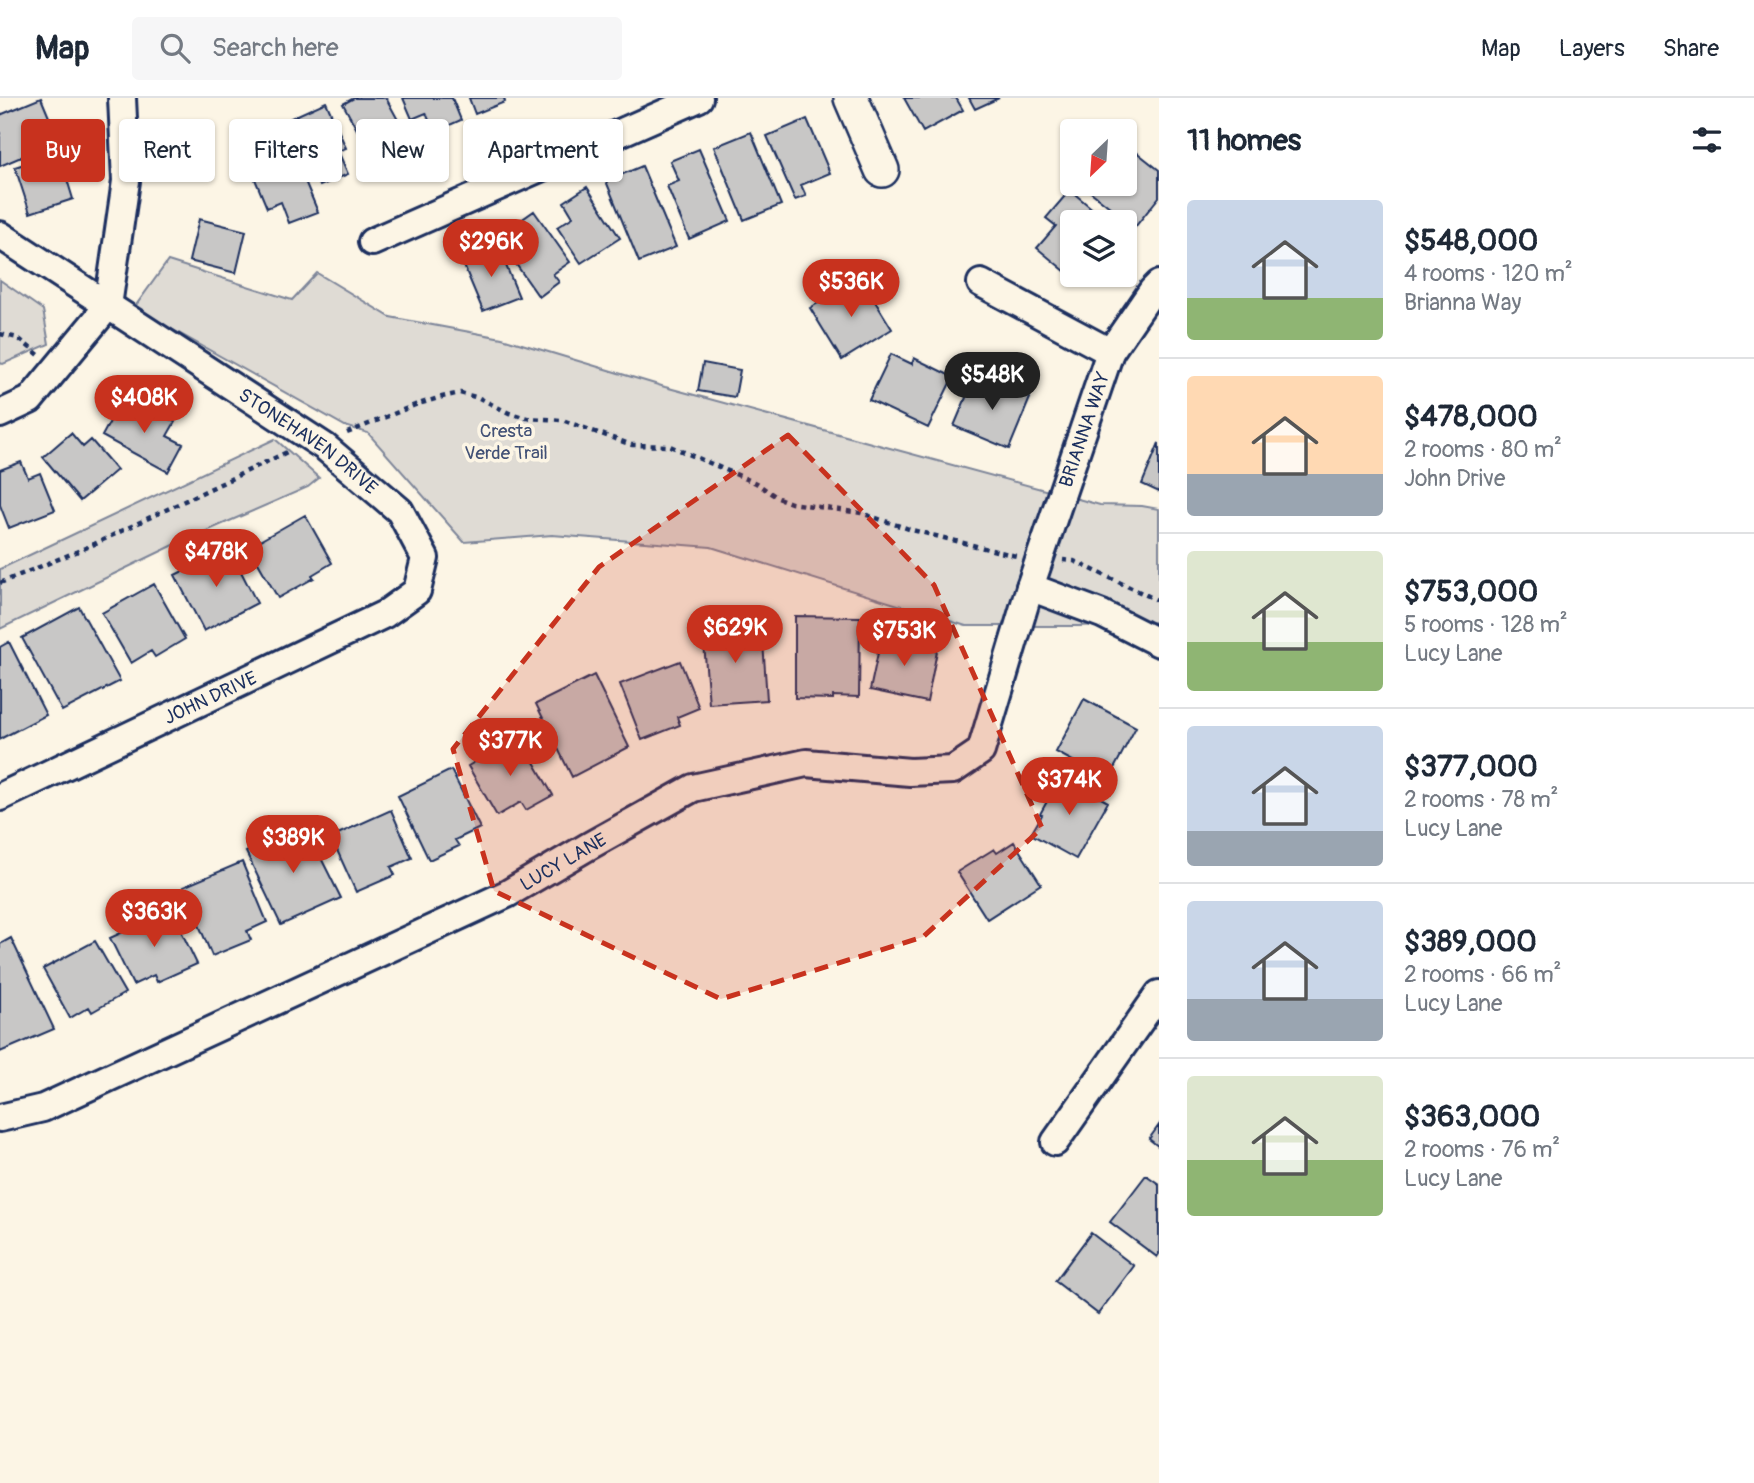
<!DOCTYPE html>
<meta charset="utf-8">
<style>
:root{--surface:#fff;--page:#f6f6f7;--text:#1f2937;--muted:#747a83;--line:#e0e1e3;--accent:#c8321e}
body{margin:0;font-family:Pangolin,sans-serif;background:var(--page);color:var(--text);height:100vh;display:flex;flex-direction:column;font-size:26px;white-space:nowrap}
*{box-sizing:border-box;margin:0}
p{font-size:23px;color:var(--muted)}
.icon{flex:none;width:38px;height:38px;fill:none;stroke:currentColor;stroke-width:2;stroke-linecap:round;stroke-linejoin:round}
.map{position:relative;flex:1;overflow:hidden}
.panel{display:flex;flex-direction:column;background:var(--surface);width:595px}
.panel>*{flex:none}
.hud{position:absolute;left:21px;top:21px;width:665px;height:63px;display:flex;gap:14px}
.needle{width:46px;rotate:205deg}
.fabs{position:absolute;left:1060px;top:21px;display:grid;gap:14px}
.fabs a{display:grid;place-items:center;width:77px;height:77px;border-radius:7px;background:var(--surface);box-shadow:0 2px 5px #0004;font-size:35px}
.price{position:absolute;translate:-50% -60px;padding:0 16px;border-radius:24px;background:var(--accent);color:#fff;font-size:23px;line-height:46px;filter:drop-shadow(0 2px 4px #0008)}
.price::after{content:'';position:absolute;left:50%;top:42px;width:21px;height:16px;margin-left:-10px;background:inherit;clip-path:polygon(0 0,100% 0,50% 100%)}
.price.current{background:#222;color:#fff}
ul{padding:0;list-style:none}
li{display:flex;align-items:center;gap:21px;height:175px;padding:0 28px}
li+li{border-top:2px solid var(--line)}
li span{display:grid;place-items:center;flex:none;width:196px;height:140px;border-radius:7px;color:#555}
li>.icon{margin-inline-start:auto}
span .icon{width:84px;height:84px;fill:#fffc;stroke-width:1}
li b{font-size:30px}
h2{display:flex;justify-content:space-between;align-items:center;height:84px;padding:0 28px;font-size:30px}
.tag{padding:0 24px;border-radius:7px;background:var(--surface);box-shadow:0 2px 5px #0004;font-size:24px;line-height:63px}
.tag.current{background:var(--accent);color:#fff}
header{display:flex;align-items:center;gap:42px;box-sizing:border-box;height:98px;padding:0 35px;background:var(--surface);border-bottom:2px solid var(--line)}
header strong{font-size:33px}
nav{display:flex;gap:38px;margin-inline-start:auto;font-size:24px}
.search{width:490px;height:63px;background:var(--page);display:flex;align-items:center;gap:18px;box-sizing:border-box;padding:0 24px;border-radius:7px;color:var(--muted);font-size:26px}
main{display:flex;flex:1;min-height:0}
.map>svg:first-child{display:block}
</style>
<header>
<strong>Map</strong>
<div class="search"><svg class="icon" aria-label="search" viewBox="0 0 24 24"><circle cx="10" cy="10" r="6"/><path d="M15 15l6 6"/></svg>Search here</div>
<nav><a>Map</a><a>Layers</a><a>Share</a></nav>
</header>
<main>
<div class="map">
<svg width="1159" height="1385" viewBox="0 0 1159 1385">
<rect width="100%" height="100%" fill="#fcf5e5"/>
<filter id="ink" filterUnits="userSpaceOnUse"><feTurbulence type="fractalNoise" baseFrequency=".0143" numOctaves="2"/><feDisplacementMap in="SourceGraphic" scale="14" xChannelSelector="R" yChannelSelector="G"/><feConvolveMatrix kernelMatrix="1 2 1 2 8 2 1 2 1" color-interpolation-filters="sRGB"/></filter>
<g filter="url(#ink)">
<path fill="#dfdbd4" stroke="#7d8599" stroke-width="2" d="M168 163 292 202 317 175 390 219 502 240 665 289 1100 407 1142 408 1159 411V524L1079 528H966L711 449 552 437 464 444 368 335 345 328 134 210Z
M0 182 43 212 49 246 3 266 0 265Z
M275 341 319 380 308 389 174 447 0 531V471Z"/>
<path fill="#c8c7c6" stroke="#1b2f5e" stroke-width="2" d="M41 0 59 43 0 68V17Z
M354 0H386L409 42 373 61 343 6Z
M403 0H452L461 22 434 34 426 15 412 21Z
M469 0H504L505 4 475 16Z
M904 0H956L963 12 923 34Z
M969 0H999L975 11Z
M326 4 346 50 338 53 348 76 320 88 291 20Z
M807 21 830 75 801 87 806 98 795 102 767 38Z
M751 34 781 107 744 122 714 49Z
M1125 45 1159 72V99L1135 129 1082 87 1125 86Z
M699 51 730 123 689 141 667 88 679 83 670 63Z
M292 52 318 114 289 125 281 104 267 110 250 69Z
M59 55 73 101 30 115 15 69Z
M642 68 676 149 639 164 606 83Z
M587 89 620 140 581 165 557 129 573 119 564 104Z
M1070 92 1108 124H1073V177H1082L1077 183 1037 150 1056 128 1046 120Z
M534 113 570 164 553 176 559 184 539 199 511 159 528 147 514 127Z
M199 121 246 133 236 175 189 163Z
M498 148 519 199 483 213 462 163Z
M860 179 892 231 842 262 810 210Z
M891 256 912 266 914 260 953 279 928 330 869 302Z
M703 265 740 272 735 299 698 293Z
M975 278 1030 300 1009 351 954 328Z
M120 305 135 314 140 305 175 324 167 338 183 346 168 374 102 338Z
M71 335 83 349 91 342 117 372 80 403 43 359Z
M1159 345V394L1142 386Z
M21 364 28 380 40 375 55 412 9 430 0 407V372Z
M305 417 332 465 312 477 314 480 278 500 249 449Z
M229 450 257 505 204 533 175 477Z
M154 486 185 541 155 559 151 553 131 565 102 515Z
M79 509 120 583 62 613 22 540Z
M795 518 860 519 859 599 833 598V601L795 600Z
M762 529 767 602 709 606 703 533Z
M882 536 938 548 927 604 870 592Z
M9 544 46 617 0 641V549Z
M680 563 699 610 677 619 680 627 642 642 620 586Z
M594 577 629 649 572 679 536 606Z
M1084 601 1136 629 1108 682 1056 654Z
M519 638 553 697 526 712 521 704 497 718 468 668Z
M451 672 480 730 455 742 459 748 429 762 398 698Z
M1061 678 1108 704 1076 761 1031 736 1042 717 1040 716Z
M391 712 412 760 391 769 395 777 356 794 331 739Z
M304 726 341 800 281 827 246 754Z
M1014 744 1041 786 987 821 957 774 994 751 997 755Z
M242 764 267 824 247 833 251 842 212 858 183 789Z
M171 812 197 866 157 884 154 877 133 887 110 840Z
M11 840 54 931 0 954V846Z
M95 843 125 895 92 914 89 909 70 920 43 871Z
M1159 1027V1049L1149 1041Z
M1146 1077 1159 1086V1156L1157 1159 1110 1124Z
M1091 1135 1134 1168 1098 1216 1055 1183Z"/>
<g fill="none" stroke-linecap="round" stroke-linejoin="round">
<g stroke="#1b2f5e" stroke-width="32">
<g id="minor">
<path id="s1" d="M0 137 325 349 400 413 425 460 417 493 385 516 0 699"/>
<path d="M372 144 699 0"/>
<path d="M981 185 1110 254"/>
<path d="M0 316 30 302 108 208 126 83 122 0"/>
<path d="M1030 489 1102 516 1159 545"/>
<path id="s2" d="M0 1020 43 1010 507 796 589 748 693 690 806 665 910 674 953 672 981 653 1030 489 1110 254 1152 193 1159 186"/>
<path d="M1055 1044 1159 896"/>
</g>
</g>
<g stroke="#1b2f5e" stroke-width="38">
<path id="tertiary" d="M851 0 882 72"/>
</g>
<path stroke="#1b2f5e" stroke-width="4.5" stroke-dasharray="5 5" stroke-linecap="butt" d="M0 236 18 240 39 257
M347 335 415 307 442 299 460 295 479 300 509 315 527 320 562 322 632 347 670 348 756 385 778 400 791 405 861 415 912 432 1016 458
M1063 462 1074 463 1159 503
M0 485 88 449 287 354"/>
<use href="#minor" stroke="#fcf5e5" stroke-width="26"/>
<use href="#tertiary" stroke="#fcf5e5" stroke-width="33"/>
</g>
</g>
<path fill="#c8321e" fill-opacity="0.2" stroke="#c8321e" stroke-width="5" stroke-dasharray="14 9" stroke-linejoin="round" d="M788 337 934 487 1042 730 923 839 721 901 494 793 453 651 599 469Z"/>
<g text-anchor="middle" stroke-width="7" stroke-linejoin="round" paint-order="stroke">
<g font-size="19" fill="#425176" stroke="#fcf5e5">
<text x="506" y="339">Cresta<tspan x="506" dy="22">Verde Trail</tspan></text>
</g>
<g font-size="19" fill="#1b2f5e" stroke="#fcf5e5">
<text dy="7" stroke="none"><textPath href="#s2" startOffset="1404">BRIANNA WAY</textPath></text>
<text dy="7" stroke="none"><textPath href="#s1" startOffset="371">STONEHAVEN DRIVE</textPath></text>
<text transform="translate(210 599) rotate(-25)" y="7">JOHN DRIVE</text>
<text dy="7" stroke="none"><textPath href="#s2" startOffset="620">LUCY LANE</textPath></text>
</g>
</g>
</svg>
<div class="fabs">
<a><svg class="needle" viewBox="-14 -14 28 28"><path d="M0-13l5 13h-10z" fill="#e53935"/><path d="M0 13l5-13h-10z" fill="#747a83"/></svg></a>
<a><svg class="icon" aria-label="layers" viewBox="0 0 24 24"><path d="M12 4l9 5-9 5-9-5zM3 14l9 5 9-5"/></svg></a>
</div>
<b class="price" style="left:491px;top:181px">$296K</b>
<b class="price" style="left:851px;top:221px">$536K</b>
<b class="price current" style="left:992px;top:314px">$548K</b>
<b class="price" style="left:144px;top:337px">$408K</b>
<b class="price" style="left:216px;top:491px">$478K</b>
<b class="price" style="left:735px;top:567px">$629K</b>
<b class="price" style="left:904px;top:570px">$753K</b>
<b class="price" style="left:510px;top:680px">$377K</b>
<b class="price" style="left:1069px;top:719px">$374K</b>
<b class="price" style="left:293px;top:777px">$389K</b>
<b class="price" style="left:154px;top:851px">$363K</b>
<div class="hud">
<a class="tag current">Buy</a>
<a class="tag">Rent</a>
<a class="tag">Filters</a>
<a class="tag">New</a>
<a class="tag">Apartment</a>
</div>
</div>
<section class="panel">
<h2>11 homes<svg class="icon" aria-label="filters" viewBox="0 0 24 24"><path d="M4 7h16M4 17h16"/><circle cx="9" cy="7" r="2"/><circle cx="15" cy="17" r="2"/></svg></h2>
<ul>
<li><span style="background:linear-gradient(#c9d6e8 70%,#8fb573 0)"><svg class="icon" aria-label="home" viewBox="0 0 24 24"><path d="M3 11l9-7 9 7M6 9v11h12V9"/></svg></span><div><b>$548,000</b><p>4 rooms · 120 m²</p><p>Brianna Way</p></div></li>
<li><span style="background:linear-gradient(#ffd9b3 70%,#9aa5b1 0)"><svg class="icon" aria-label="home" viewBox="0 0 24 24"><path d="M3 11l9-7 9 7M6 9v11h12V9"/></svg></span><div><b>$478,000</b><p>2 rooms · 80 m²</p><p>John Drive</p></div></li>
<li><span style="background:linear-gradient(#dfe7d0 65%,#8fb573 0)"><svg class="icon" aria-label="home" viewBox="0 0 24 24"><path d="M3 11l9-7 9 7M6 9v11h12V9"/></svg></span><div><b>$753,000</b><p>5 rooms · 128 m²</p><p>Lucy Lane</p></div></li>
<li><span style="background:linear-gradient(#c9d6e8 75%,#9aa5b1 0)"><svg class="icon" aria-label="home" viewBox="0 0 24 24"><path d="M3 11l9-7 9 7M6 9v11h12V9"/></svg></span><div><b>$377,000</b><p>2 rooms · 78 m²</p><p>Lucy Lane</p></div></li>
<li><span style="background:linear-gradient(#c9d6e8 70%,#9aa5b1 0)"><svg class="icon" aria-label="home" viewBox="0 0 24 24"><path d="M3 11l9-7 9 7M6 9v11h12V9"/></svg></span><div><b>$389,000</b><p>2 rooms · 66 m²</p><p>Lucy Lane</p></div></li>
<li><span style="background:linear-gradient(#dfe7d0 60%,#8fb573 0)"><svg class="icon" aria-label="home" viewBox="0 0 24 24"><path d="M3 11l9-7 9 7M6 9v11h12V9"/></svg></span><div><b>$363,000</b><p>2 rooms · 76 m²</p><p>Lucy Lane</p></div></li>
</ul>
</section>
</main>
